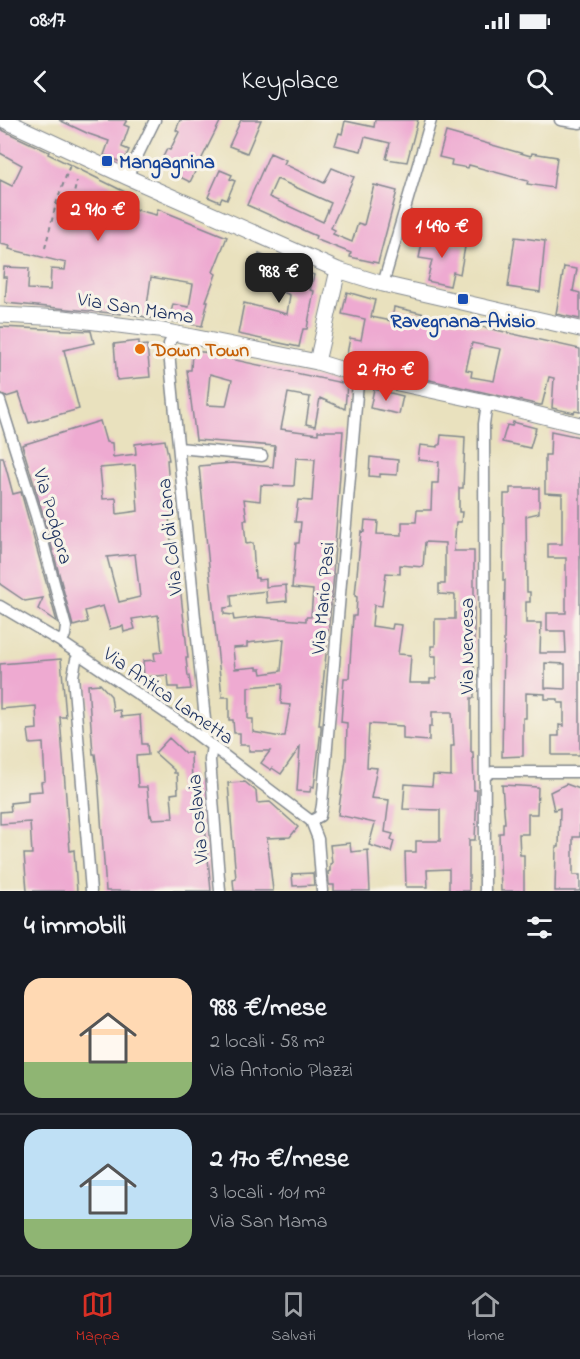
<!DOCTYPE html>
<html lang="it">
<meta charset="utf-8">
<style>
:root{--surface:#171b24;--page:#242831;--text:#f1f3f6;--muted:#9ea1a6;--line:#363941;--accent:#d93025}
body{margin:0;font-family:"Indie Flower",sans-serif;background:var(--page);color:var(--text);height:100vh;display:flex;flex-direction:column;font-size:22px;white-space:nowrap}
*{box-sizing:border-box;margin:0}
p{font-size:20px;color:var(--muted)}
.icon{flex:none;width:33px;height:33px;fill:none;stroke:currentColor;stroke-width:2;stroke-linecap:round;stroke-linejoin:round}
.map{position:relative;height:771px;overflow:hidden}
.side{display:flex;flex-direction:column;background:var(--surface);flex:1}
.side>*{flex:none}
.price{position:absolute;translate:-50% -51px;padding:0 14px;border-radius:12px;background:var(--accent);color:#fff;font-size:20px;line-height:39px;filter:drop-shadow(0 2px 3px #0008)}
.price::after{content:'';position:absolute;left:50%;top:36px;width:18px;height:14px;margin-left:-9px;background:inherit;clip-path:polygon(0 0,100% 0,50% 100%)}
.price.active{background:#222;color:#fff}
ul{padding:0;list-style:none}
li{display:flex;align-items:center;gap:18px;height:150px;padding:0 24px}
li+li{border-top:2px solid var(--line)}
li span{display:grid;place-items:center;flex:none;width:168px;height:120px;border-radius:18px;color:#555}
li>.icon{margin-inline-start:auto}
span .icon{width:72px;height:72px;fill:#fffc;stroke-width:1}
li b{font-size:26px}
h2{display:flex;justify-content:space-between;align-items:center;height:72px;padding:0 24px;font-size:26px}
.status{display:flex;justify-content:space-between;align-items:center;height:42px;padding:0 30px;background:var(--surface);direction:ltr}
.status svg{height:16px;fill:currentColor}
header{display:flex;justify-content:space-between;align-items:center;height:78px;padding:0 24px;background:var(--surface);font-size:27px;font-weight:600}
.menu{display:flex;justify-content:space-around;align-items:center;height:84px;border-top:2px solid var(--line);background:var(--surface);font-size:16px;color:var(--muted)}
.menu a{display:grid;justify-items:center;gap:3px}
.menu .active{color:var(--accent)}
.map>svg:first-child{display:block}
</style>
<div class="status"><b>08:17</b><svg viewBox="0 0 49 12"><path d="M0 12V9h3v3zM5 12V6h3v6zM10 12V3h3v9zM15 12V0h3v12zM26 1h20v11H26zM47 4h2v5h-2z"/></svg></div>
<header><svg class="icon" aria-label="back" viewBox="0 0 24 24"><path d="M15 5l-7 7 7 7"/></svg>Keyplace<svg class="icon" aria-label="search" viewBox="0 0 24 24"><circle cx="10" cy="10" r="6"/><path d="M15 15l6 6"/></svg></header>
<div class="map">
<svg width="580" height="771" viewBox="0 0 580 771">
<rect width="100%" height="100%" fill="#f7f3e8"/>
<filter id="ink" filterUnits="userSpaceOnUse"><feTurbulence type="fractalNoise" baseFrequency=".0167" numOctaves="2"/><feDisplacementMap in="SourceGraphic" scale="12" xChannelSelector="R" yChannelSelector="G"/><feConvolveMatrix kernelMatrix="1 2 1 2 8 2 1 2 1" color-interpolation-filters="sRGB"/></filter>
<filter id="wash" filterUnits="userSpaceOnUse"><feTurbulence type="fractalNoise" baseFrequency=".008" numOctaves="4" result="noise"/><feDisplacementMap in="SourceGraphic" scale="24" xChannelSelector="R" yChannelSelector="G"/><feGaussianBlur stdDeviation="1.35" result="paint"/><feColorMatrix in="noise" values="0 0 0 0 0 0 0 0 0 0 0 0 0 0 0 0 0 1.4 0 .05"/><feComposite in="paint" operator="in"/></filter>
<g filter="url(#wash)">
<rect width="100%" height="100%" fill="#e9e1be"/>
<g id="blocks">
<path fill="#eeaad1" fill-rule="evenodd" d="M59 0H127L124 5 129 7 122 27 129 30 123 43 104 35 109 21 89 14Z
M180 0H221L190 62 176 55 178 52 160 43 167 29 170 30 179 12 176 10Z
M241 0H261L247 33 229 26Z
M375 0H418L407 42 386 39 390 23 365 17 361 31 335 25 339 13 342 14 345 1 374 7Z
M0 9 49 32 48 34 127 73 123 86 156 95 158 89 227 117 213 152 216 154 206 181H208L202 206 169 201 173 184 189 187 193 164 151 157 147 186 167 192 165 201 121 192V194L5 183 7 157H3L4 147 29 148 28 169 50 170 51 149 65 150 66 143 9 129 10 126 0 124V60L12 66 22 45 0 33Z
M446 12 531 36 532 33 557 37 553 68 527 64 528 61 469 45 468 48 451 45 452 40 439 37Z
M270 33 286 40 284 44 324 63 332 48 354 57 331 108 335 110 333 114 352 122 358 103 364 105 374 65 397 71 378 143 350 137 351 133 315 119 316 116 247 85ZM277 59 331 83 323 102 269 77Z
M220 50 232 55 230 59 235 61 227 80 222 78 220 82 208 77Z
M424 113 436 115 435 121 465 127 460 154 453 152 450 166 427 161 432 140 419 138Z
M515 117 545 121 540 172 508 167Z
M259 134 314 155 310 170 314 171 307 209H303L299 227 238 214 244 183 287 194 290 175 250 158Z
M564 147 577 149 573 171 580 173V199L556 194Z
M347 172 375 180 371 197 392 201 394 187 580 229V292L575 291 574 293 552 288 554 258 549 257 542 285H540L390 251 361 243V241L346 239 350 218 361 220 365 199 342 194ZM472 223 501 229 494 261 471 257 472 251 466 250Z
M0 207 91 211 94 223 64 230 79 289 29 303 19 273 6 277 0 274Z
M139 221V226L147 225 150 257 117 260 114 224Z
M192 231 212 233V235L347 264 345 289 320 278 315 306 306 304 310 277 288 273 281 309 318 314V311H343L333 454H334L319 605H321V610L314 667 311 666 310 672 297 671 300 627 281 654 272 648 271 650 261 643 270 631H249V625H240V613H234L233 600H229V577H222L199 346 232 343 273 347 275 326 196 320 187 250H191ZM210 254 232 260 226 286 207 285ZM296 338 315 339 312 381 298 380 295 402H301L299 423H296L292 468 313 470 311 497H306V501L259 497 234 500 233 495 224 494V488L232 487 231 475 266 471 267 483 287 481 286 465 266 467V459L258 460V458H255L253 423 246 424 244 400H247L244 379 260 381 261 365 294 366ZM284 519 281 551 262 554 261 549H257V547L235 549 233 528 247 527V523ZM282 564 281 584 290 585 285 616H282L281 617 253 612V599H248V567Z
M374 269 403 276 399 294 370 288Z
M100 301 106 322 112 323 113 337 136 334 135 324 165 320 169 340H167L170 379H172L173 394H169L171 421H175L188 538H186L188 556H189L191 569 178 570V567H169L168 555 144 557 143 541 155 540 154 533 162 532 158 495 132 499 135 509 124 512 123 506 110 509 103 486 85 491 88 502 73 506 43 394 22 325ZM135 345 138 391 117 394 116 378 103 379 100 348ZM135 434 140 477 119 482 107 437Z
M513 302 536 308 530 328 502 322 507 305 512 306Z
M551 311 580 317V635H552V616H559V605L564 606V583H558V579H545V574L526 573V598H523V636L502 637 505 460H503L504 374H510V368H539V393L526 396 527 472H530V482H526V503H541L540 533H566L565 511H547V493H566V438H548V424H562V374L545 373V335H550ZM545 543 565 544V569L545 568Z
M441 315 465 317 463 368H459V392H462L461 402H456L454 431H474V578H471V632H473L474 670H477L475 720H469V771H449V749L427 750 428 767H406L405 732H416V721H440V690L403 689 405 664 432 666 433 655 451 656V626H454L452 592H432V606H429V621L403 619V606L369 604 367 647 377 648 371 678 389 680 385 712 393 714 391 719 394 721 391 732 369 725 375 703 338 695 346 639 347 603 341 602 344 558H349L353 496H356L357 477 355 476 361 411 364 412 365 400 378 401 377 414 402 415V402H416L417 390H431L432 363H438L439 342 418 340 420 325 438 327V325H440ZM425 422 445 423V464H439V474L455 475V499H435V526H431V536H436V559H430V563H409L411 535 398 534 402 505 393 504 392 509 372 506 374 485 382 486 386 453 400 454V445L423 447Z
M0 337H3L13 374 21 372 57 502 38 489 43 478 25 481 0 464Z
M370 337 398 340 397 355 380 354V357L369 356Z
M61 539 66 597H60L70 731 74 730 77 771H27L24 734H32L30 702 0 704V692L11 691 10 683 28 681V672L42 671 41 662 45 661 43 623 30 624 28 610 37 609 36 586 0 589V544Z
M100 564 111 576 113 591 120 590 121 597 140 595 142 624H147L148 635 136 636 138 667H147L150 696 151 695 152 699 173 698 171 674 178 673 177 653H174V650L155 633 169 618 185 633H191L192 663 201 662 211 771H106L98 656 95 634H93L88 565Z
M245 662 256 671 257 683 270 682 298 707 290 717 267 718 273 771H234L233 760 236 759 228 663Z
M566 664 580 669V717H573V755H580V771H555L556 727H559L560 688 554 690 550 672Z
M502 665 538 667 537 694H528V714H519L520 735H524V771H501L499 713H503V703H505Z
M350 723 351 732 368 730 370 771H334V765H329L328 752 330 751V744L332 743 330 725Z
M313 753 314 765 293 766 292 754Z"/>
</g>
</g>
<g filter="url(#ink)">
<use href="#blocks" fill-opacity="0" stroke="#82888e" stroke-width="1.5"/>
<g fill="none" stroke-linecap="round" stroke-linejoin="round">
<g stroke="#82888e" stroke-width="13">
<path id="street" d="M560 0 580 3
M127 57 155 0
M383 164 431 0
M175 213 169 224V232L206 610 203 618
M0 281 36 396 66 507 65 515 61 522
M179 328 262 336
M0 486 61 522 188 608 311 701
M80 534 76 540 73 556 91 771
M212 625 210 640 220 771
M485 656 492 652H580
M311 701 320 696 322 685 358 263 356 254
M311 701 318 719 322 771
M485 771 484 304 486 290 491 283"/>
</g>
<g stroke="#82888e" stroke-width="17">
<path id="secondary" d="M4 0 127 57 338 150 383 164 580 209
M0 195 64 198 158 210 317 242 356 254 491 283 580 305
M317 242 338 150"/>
</g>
<path stroke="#82888e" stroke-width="2" stroke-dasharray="4.5 4.5" stroke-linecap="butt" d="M56 84 81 93
M70 89 77 61
M45 128 56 84 70 45"/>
<use href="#street" stroke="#fff" stroke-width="10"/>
<use href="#secondary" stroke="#fff" stroke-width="15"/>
</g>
</g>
<g fill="#1a4fb4" stroke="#f7f3e8" stroke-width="2">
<rect x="101" y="35" width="12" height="12" rx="3"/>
<rect x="457" y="173" width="12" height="12" rx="3"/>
</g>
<circle fill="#e8710a" stroke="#f7f3e8" stroke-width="2" cx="140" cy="229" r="6"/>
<g text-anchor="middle" stroke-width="6" stroke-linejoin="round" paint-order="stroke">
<g font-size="20" font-weight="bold" fill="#164399" stroke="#f7f3e8" text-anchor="start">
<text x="119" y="48">Mangagnina</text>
<text x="463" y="207" text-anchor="middle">Ravegnana-Avisio</text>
</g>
<g font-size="20" fill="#1b2f5e" stroke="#f7f3e8">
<text transform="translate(136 187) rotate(9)" y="7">Via San Mama</text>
<text transform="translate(54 396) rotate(74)" y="7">Via Podgora</text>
<text transform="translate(169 417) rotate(-96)" y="7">Via Col di Lana</text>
<text transform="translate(322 478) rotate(-85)" y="7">Via Mario Pasi</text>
<text transform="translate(466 526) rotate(-90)" y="7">Via Nervesa</text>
<text transform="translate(169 575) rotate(35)" y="7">Via Antica Lametta</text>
<text transform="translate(197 699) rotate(-95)" y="7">Via Oslavia</text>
</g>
<g font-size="20" font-weight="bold" fill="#c56008" stroke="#f7f3e8" text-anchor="start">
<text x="152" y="236">Down Town</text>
</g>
</g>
</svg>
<b class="price" style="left:98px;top:122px">2 910 €</b>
<b class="price" style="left:442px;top:139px">1 490 €</b>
<b class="price active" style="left:279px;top:184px">988 €</b>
<b class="price" style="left:386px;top:282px">2 170 €</b>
</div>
<section class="side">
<h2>4 immobili<svg class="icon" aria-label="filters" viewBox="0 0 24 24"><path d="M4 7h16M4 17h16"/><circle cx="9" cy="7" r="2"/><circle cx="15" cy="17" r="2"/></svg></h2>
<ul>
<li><span style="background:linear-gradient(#ffd9b3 70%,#8fb573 0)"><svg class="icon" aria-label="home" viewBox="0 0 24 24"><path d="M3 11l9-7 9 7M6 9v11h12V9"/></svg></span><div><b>988 €/mese</b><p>2 locali · 58 m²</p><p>Via Antonio Plazzi</p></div></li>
<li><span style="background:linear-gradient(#bfe0f5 75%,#8fb573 0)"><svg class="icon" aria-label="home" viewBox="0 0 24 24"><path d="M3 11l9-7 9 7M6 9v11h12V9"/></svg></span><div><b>2 170 €/mese</b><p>3 locali · 101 m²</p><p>Via San Mama</p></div></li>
</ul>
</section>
<nav class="menu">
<a class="active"><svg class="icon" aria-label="map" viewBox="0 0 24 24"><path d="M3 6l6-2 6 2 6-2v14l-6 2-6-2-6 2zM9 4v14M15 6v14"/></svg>Mappa</a>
<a><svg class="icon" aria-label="saved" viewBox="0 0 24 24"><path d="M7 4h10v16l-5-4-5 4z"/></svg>Salvati</a>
<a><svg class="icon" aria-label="home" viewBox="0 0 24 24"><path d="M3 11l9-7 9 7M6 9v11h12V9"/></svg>Home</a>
</nav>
